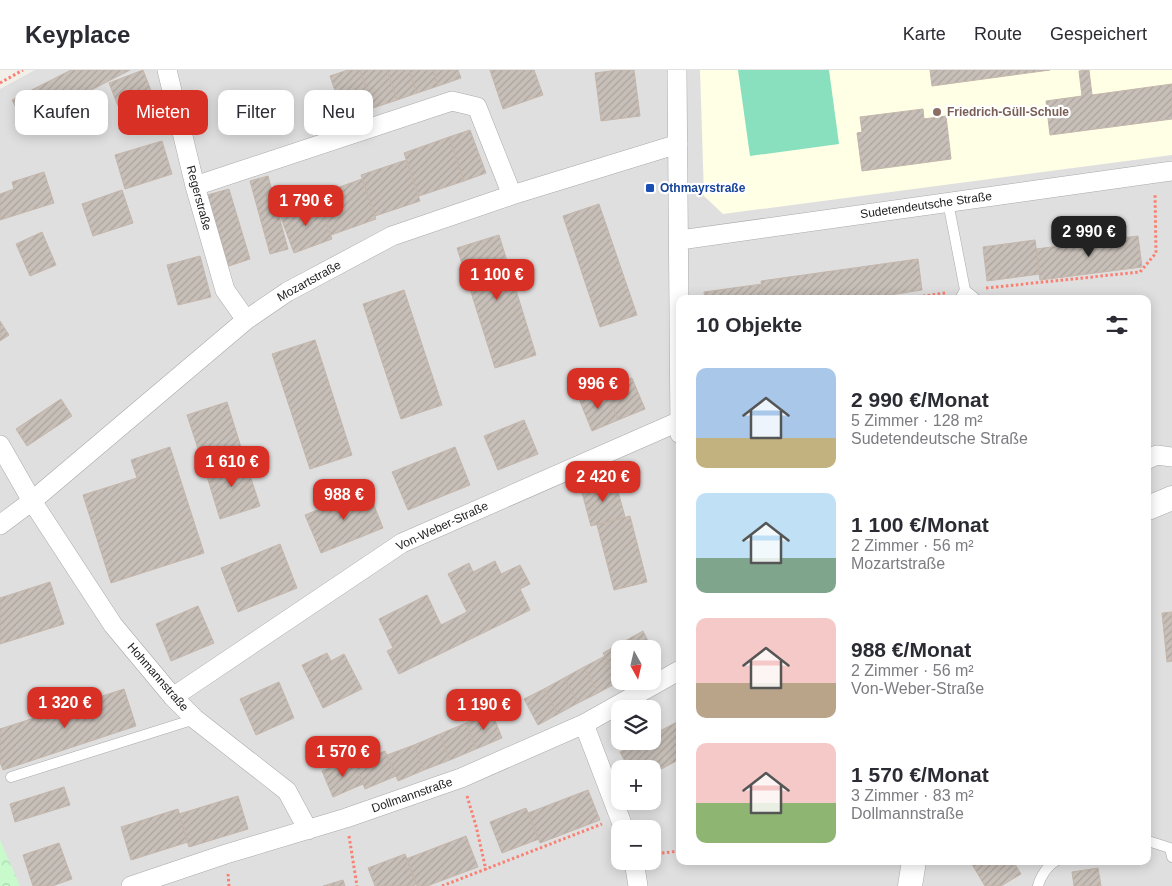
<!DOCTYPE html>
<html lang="de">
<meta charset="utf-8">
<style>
:root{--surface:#fff;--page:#f2f2f3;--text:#2b2b33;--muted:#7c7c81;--line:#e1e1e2;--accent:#d93025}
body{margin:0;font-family:Arial,sans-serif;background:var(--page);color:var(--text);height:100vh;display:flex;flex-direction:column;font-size:19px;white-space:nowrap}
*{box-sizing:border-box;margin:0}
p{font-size:16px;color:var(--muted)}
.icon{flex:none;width:28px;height:28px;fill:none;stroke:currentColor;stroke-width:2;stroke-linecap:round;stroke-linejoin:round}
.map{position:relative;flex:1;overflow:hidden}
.sheet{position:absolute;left:676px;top:225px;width:475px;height:570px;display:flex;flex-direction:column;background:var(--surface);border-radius:10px;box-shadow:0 2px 12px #0003}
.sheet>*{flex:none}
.banner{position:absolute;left:15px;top:20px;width:475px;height:45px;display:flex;gap:10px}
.needle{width:32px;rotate:172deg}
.tools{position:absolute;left:611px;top:570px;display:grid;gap:10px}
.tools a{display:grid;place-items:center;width:50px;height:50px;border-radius:10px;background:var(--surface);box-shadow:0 2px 12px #0003;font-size:25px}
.price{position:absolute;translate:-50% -42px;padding:0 11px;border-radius:10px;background:var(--accent);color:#fff;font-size:16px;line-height:32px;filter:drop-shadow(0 1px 2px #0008)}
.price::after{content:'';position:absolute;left:50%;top:30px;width:15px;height:11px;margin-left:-8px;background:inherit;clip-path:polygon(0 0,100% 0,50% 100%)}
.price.current{background:#222;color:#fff}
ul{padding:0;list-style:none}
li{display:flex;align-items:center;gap:15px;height:125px;padding:0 20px}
li span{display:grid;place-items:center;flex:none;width:140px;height:100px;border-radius:10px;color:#555}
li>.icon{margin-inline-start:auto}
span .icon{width:60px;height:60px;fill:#fffc;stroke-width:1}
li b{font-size:21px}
h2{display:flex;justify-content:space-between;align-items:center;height:60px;padding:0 20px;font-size:21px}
.tag{padding:0 18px;border-radius:10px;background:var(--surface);box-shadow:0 2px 12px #0003;font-size:18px;line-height:45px}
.tag.current{background:var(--accent);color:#fff}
header{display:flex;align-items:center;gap:30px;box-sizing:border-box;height:70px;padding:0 25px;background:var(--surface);border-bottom:1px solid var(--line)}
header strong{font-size:24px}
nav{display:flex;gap:28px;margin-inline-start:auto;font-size:18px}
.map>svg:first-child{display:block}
</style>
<header>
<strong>Keyplace</strong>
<nav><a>Karte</a><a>Route</a><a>Gespeichert</a></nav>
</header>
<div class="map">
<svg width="1172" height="816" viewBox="0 0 1172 816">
<defs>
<pattern id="park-crowns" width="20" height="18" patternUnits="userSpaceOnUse" patternTransform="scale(1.25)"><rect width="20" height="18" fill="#c8facc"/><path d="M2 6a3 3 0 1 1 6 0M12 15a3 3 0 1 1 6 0" fill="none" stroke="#acd6af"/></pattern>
<pattern id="building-hatch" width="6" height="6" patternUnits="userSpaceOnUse" patternTransform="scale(1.25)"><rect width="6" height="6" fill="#c7bfb8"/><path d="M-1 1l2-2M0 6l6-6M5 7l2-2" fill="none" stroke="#aba49e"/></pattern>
</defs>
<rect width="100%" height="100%" fill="#f2efe9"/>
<path fill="#e0dfdf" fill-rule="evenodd" d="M35 0H1172V816H0V19ZM680 229H1148V791H680ZM620 579H652V611H620ZM620 639H652V671H620ZM620 699H652V731H620ZM620 759H652V791H620Z"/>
<path fill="#ffffe5" d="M700 0H1172V85L723 144 704 126Z"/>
<path fill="url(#park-crowns)" d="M0 770 20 816H0Z"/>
<path fill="#88e0be" d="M738 0H829L839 74 750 86Z"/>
<path fill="url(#building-hatch)" stroke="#c4b6ab" d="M71 0H130L25 54 12 30Z
M143 0 152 23 118 36 109 13Z
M348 0H360L373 38 344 48 330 6Z
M360 0H387L397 30 373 38Z
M387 0H409L417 23 397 30Z
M409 0H433L438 16 417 23Z
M433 0H458L461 8 438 16Z
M490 0H534L543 25 503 39Z
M619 0H634L640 46 601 51 595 3Z
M930 0H1050L932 16Z
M1089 0 1092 25 1172 14V49L1050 65 1046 31 1082 26 1079 1Z
M923 39 924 49 946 46 951 89 862 101 857 63 862 62 860 47Z
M470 60 486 103 464 111 449 67Z
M449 67 464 111 419 126 404 83Z
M162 71 172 104 125 119 115 85Z
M406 90 420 131 375 146 361 105Z
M44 102 54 133 0 150V124L14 119 12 112Z
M268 106 288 179 270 184 250 111Z
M362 109 376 149 331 165 317 125Z
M229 119 250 189 229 196 207 125Z
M122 120 133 153 93 166 82 134Z
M319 132 332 169 294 183 280 145Z
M599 134 637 245 600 257 563 146Z
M42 162 56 195 30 206 16 174Z
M499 165 536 285 495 298 457 178Z
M1138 166 1142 197 1040 210 1036 179Z
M1035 170 1040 204 987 211 983 177Z
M200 186 211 227 178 235 167 195Z
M918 189 922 220 864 229H764L761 211Z
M762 214 764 229H705L704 222Z
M404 220 442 335 401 349 363 234Z
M0 251 9 265 0 271Z
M315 270 352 385 310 399 272 284Z
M632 308 645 339 618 350 605 318Z
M605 318 618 350 592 361 579 329Z
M61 329 72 346 27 376 16 359Z
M227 332 244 387 205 400 187 345Z
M524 350 538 384 498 400 484 366Z
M170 377 204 483 111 513 83 425 137 408 131 390Z
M455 377 470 415 408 440 392 402Z
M244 387 260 436 220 449 205 400Z
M615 410 625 447 591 456 581 419Z
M368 420 383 458 321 483 305 445Z
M630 446 647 512 614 520 597 455Z
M280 474 297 518 238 542 221 498Z
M495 491 501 504 520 495 530 514 520 519 530 540 399 604 387 581 393 578 379 549 427 525 441 555 467 542 448 504 469 493 473 502Z
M50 512 64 554 0 574V528Z
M198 536 214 573 171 591 156 554Z
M1172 542V591L1167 592 1162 543Z
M643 561 652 579H626L623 572Z
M623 572 626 579H620V606L617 608 603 583Z
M327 583 331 591 344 584 362 619 323 638 302 595Z
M605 586 618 612 598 623 584 597Z
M584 597 598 623 578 633 564 608Z
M564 608 578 633 558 644 544 619Z
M279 612 294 648 256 665 240 629Z
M124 619 136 656 3 700 0 692V659Z
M544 619 558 644 538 655 524 629Z
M492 643 502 668 476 679 466 653Z
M679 651 680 654V689L652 704V699H629L620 682 640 671H652V665Z
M466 653 476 679 450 690 440 664Z
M440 664 450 690 424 700 414 675Z
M414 675 424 700 398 711 387 685Z
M385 681 396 706 365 719 355 693Z
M353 689 363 714 333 727 322 701Z
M64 717 70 735 15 752 10 734Z
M588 720 600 750 540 773 528 743Z
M238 726 248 759 189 777 179 744Z
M526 738 539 769 502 783 490 752Z
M178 739 188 772 131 790 121 757Z
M466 766 478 797 427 816H417L406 789Z
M59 773 72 809 52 816H33L23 785Z
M405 784 417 814 413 816H375L368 798Z
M970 791H1013L1021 804 1001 816H985Z
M1098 798 1101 816H1074L1072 802Z
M343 810 345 816H323Z"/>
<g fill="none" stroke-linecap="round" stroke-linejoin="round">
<g stroke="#a9a9a9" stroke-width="11">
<path id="service" d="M948 132 965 220 960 229
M965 220 976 229
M11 707 195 649
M1148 771 1170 778 1172 787
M1038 816C1040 807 1048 795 1056 791"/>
</g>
<g stroke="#a9a9a9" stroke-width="20">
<path id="minor" d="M167 0 195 116 225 220 246 250
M677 0 680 364
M195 116 452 31 477 37 512 125
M680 170 1172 101
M0 375 32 431 113 555 173 627 195 649 287 721 308 760
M1148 389 1157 385 1172 387
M0 455 32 431 246 250 287 222 392 166 512 125 678 74
M173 627 402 473 680 351
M584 654 624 759
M634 791 638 816
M131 816 226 784 346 748 461 708 584 654 680 600"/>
</g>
<g stroke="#a9a9a9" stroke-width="25">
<path id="tertiary" d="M1148 438 1172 428
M910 816 914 791"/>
</g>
<path stroke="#fa8072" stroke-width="3" stroke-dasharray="2.5 2.5" stroke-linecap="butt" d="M0 13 23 0
M986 218 1140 202 1156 183 1155 123
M903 229 945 223
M467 726 476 756 486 800
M349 766 357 816
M652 784 680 781
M228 804 229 816
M442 816 602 754"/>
<use href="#service" stroke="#fff" stroke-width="10"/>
<use href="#minor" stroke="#fff" stroke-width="19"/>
<use href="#tertiary" stroke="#fff" stroke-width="24"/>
</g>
<circle fill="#8d6e63" stroke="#fff" stroke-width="2" cx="937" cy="42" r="5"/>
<rect fill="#1a4fb4" stroke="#fff" stroke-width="2" x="645" y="113" width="10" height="10" rx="2.5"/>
<g text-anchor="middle" stroke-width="4.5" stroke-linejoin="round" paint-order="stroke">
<g font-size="12" font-weight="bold" fill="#785e54" stroke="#fff" text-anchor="start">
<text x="947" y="46">Friedrich-Güll-Schule</text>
</g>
<g font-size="12" font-weight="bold" fill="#164399" stroke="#fff" text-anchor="start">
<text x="660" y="122">Othmayrstraße</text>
</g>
<g font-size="12" fill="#222" stroke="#fff">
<text transform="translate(199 128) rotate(75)" y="4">Regerstraße</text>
<text transform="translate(926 135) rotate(-8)" y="4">Sudetendeutsche Straße</text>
<text transform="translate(309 211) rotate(-29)" y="4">Mozartstraße</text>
<text transform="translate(442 456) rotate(-25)" y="4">Von-Weber-Straße</text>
<text transform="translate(158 607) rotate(49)" y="4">Hohmannstraße</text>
<text transform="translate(412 725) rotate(-19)" y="4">Dollmannstraße</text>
</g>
</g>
</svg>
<div class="tools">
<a><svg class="needle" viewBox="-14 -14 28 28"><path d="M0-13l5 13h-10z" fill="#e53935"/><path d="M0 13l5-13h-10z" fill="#7c7c81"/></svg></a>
<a><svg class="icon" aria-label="layers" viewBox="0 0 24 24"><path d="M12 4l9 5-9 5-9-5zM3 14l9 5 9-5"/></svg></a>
<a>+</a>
<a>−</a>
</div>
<b class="price" style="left:306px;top:157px">1 790 €</b>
<b class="price current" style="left:1089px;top:188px">2 990 €</b>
<b class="price" style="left:497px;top:231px">1 100 €</b>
<b class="price" style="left:598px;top:340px">996 €</b>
<b class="price" style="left:232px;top:418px">1 610 €</b>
<b class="price" style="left:603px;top:433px">2 420 €</b>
<b class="price" style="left:344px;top:451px">988 €</b>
<b class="price" style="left:65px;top:659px">1 320 €</b>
<b class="price" style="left:484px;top:661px">1 190 €</b>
<b class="price" style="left:343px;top:708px">1 570 €</b>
<div class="banner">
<a class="tag">Kaufen</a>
<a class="tag current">Mieten</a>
<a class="tag">Filter</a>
<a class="tag">Neu</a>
</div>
<section class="sheet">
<h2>10 Objekte<svg class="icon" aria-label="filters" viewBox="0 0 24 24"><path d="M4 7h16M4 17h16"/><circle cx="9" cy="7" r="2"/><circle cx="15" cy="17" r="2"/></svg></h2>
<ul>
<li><span style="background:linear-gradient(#a9c7e8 70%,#c2b280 0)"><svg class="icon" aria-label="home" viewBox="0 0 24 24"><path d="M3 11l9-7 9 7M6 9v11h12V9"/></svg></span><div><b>2 990 €/Monat</b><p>5 Zimmer · 128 m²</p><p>Sudetendeutsche Straße</p></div></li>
<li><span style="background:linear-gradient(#bfe0f5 65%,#7fa58c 0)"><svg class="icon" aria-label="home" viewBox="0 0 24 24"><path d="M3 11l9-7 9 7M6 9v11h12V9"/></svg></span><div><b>1 100 €/Monat</b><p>2 Zimmer · 56 m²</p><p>Mozartstraße</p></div></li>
<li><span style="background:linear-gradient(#f6c9c9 65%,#b9a48a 0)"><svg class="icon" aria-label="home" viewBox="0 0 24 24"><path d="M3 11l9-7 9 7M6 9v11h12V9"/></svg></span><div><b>988 €/Monat</b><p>2 Zimmer · 56 m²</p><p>Von-Weber-Straße</p></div></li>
<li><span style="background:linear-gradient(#f6c9c9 60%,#8fb573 0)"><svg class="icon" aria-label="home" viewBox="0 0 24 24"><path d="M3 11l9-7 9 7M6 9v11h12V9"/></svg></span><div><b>1 570 €/Monat</b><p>3 Zimmer · 83 m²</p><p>Dollmannstraße</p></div></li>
</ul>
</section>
</div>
